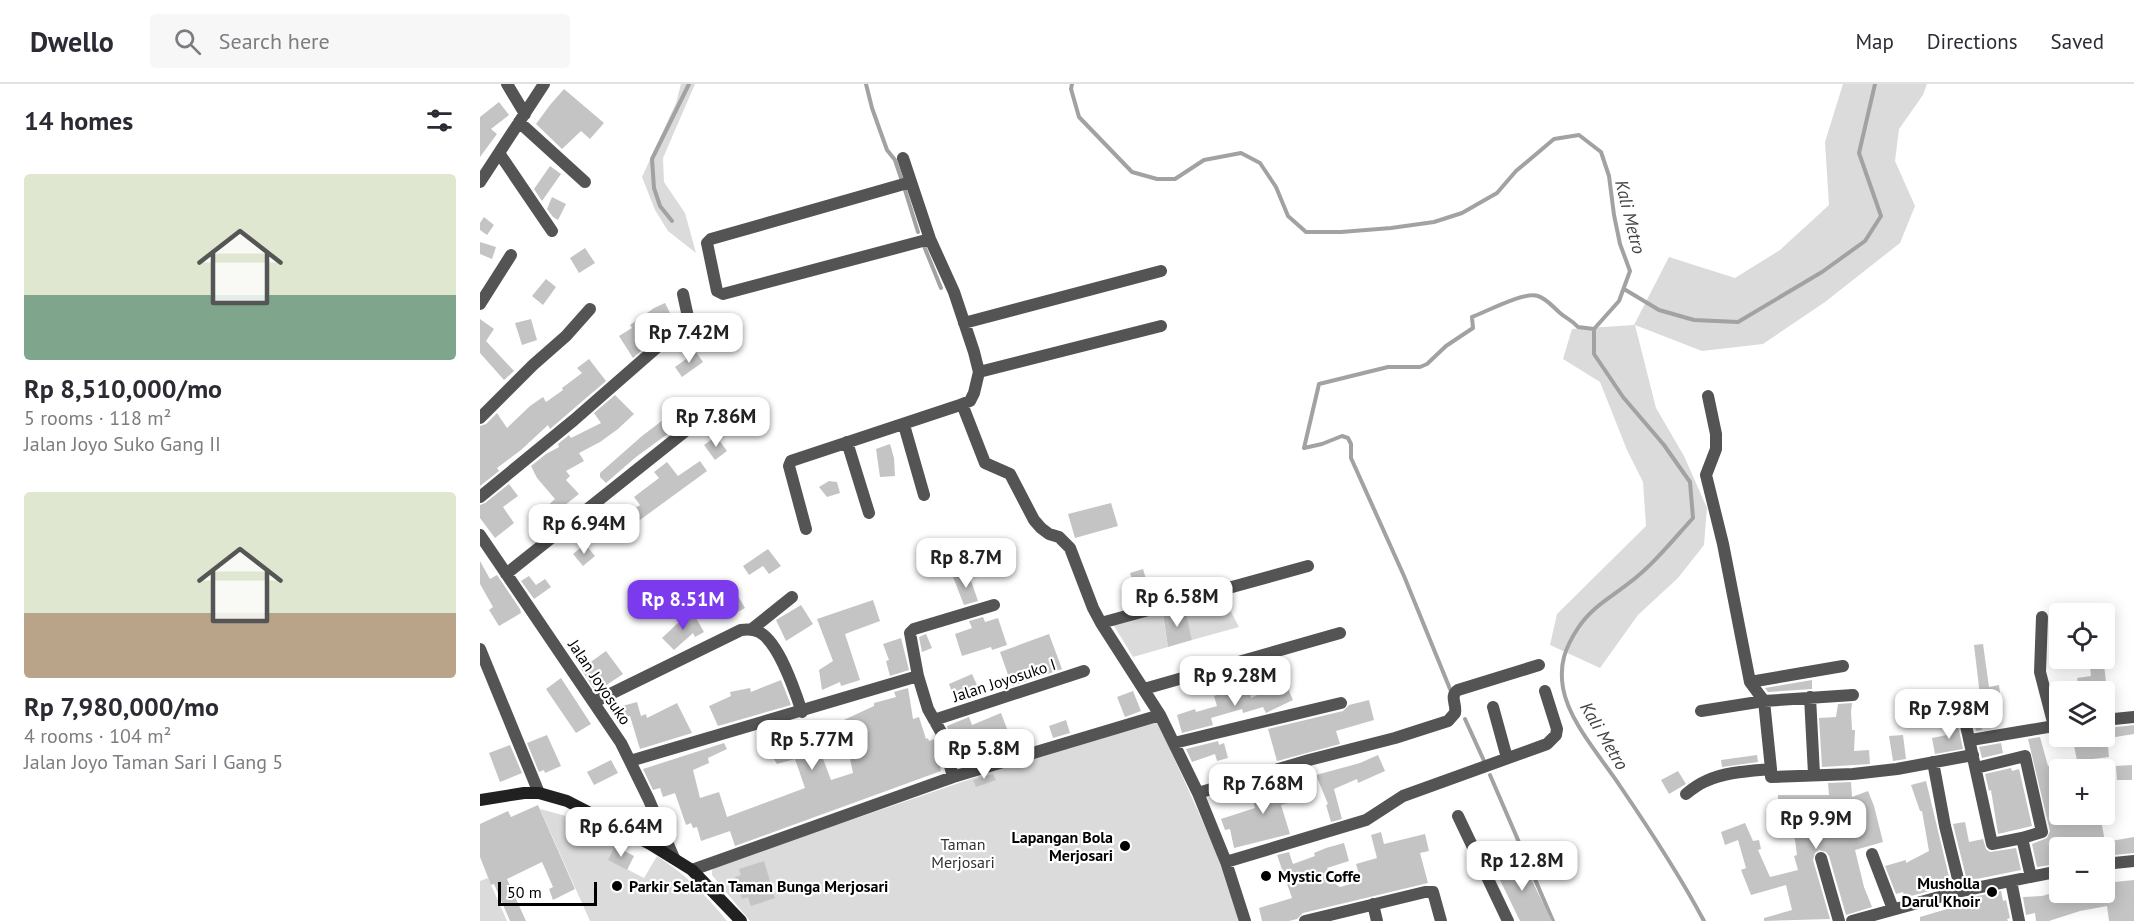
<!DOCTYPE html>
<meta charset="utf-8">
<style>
:root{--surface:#fff;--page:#f7f7f7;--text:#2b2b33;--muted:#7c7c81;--line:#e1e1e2;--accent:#7c3aed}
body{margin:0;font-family:"PT Sans",sans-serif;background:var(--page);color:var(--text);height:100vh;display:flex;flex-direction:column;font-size:22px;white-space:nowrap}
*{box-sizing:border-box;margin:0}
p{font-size:20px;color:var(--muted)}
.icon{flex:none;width:33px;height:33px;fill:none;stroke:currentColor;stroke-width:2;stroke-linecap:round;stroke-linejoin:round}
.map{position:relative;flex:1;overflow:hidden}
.sheet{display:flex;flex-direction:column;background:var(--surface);width:480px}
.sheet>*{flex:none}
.buttons{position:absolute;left:1569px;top:519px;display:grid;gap:12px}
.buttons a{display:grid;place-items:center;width:66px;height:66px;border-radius:6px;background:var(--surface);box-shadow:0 3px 15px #0003;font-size:30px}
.scale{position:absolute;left:18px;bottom:15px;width:99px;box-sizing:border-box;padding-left:6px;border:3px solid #000;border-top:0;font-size:16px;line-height:21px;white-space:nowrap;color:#000;-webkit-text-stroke:4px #fff;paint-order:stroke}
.price{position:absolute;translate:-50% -51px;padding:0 14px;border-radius:12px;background:#fff;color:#222;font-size:20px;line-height:39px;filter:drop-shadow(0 2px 3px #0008)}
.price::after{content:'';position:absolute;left:50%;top:36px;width:18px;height:14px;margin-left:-9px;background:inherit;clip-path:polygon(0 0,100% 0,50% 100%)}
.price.selected{background:var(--accent);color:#fff}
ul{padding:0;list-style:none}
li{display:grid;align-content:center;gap:12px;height:318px;padding:0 24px}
li span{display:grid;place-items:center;height:186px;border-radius:6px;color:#555}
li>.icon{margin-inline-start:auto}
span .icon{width:108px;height:108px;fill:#fffc;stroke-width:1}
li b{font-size:26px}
h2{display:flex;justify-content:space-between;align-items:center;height:72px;padding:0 24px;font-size:26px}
header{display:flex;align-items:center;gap:36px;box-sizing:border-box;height:84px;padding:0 30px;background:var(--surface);border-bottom:2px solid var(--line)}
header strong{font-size:28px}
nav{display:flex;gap:33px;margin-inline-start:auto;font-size:21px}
.search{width:420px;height:54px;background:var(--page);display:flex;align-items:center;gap:15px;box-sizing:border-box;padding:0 21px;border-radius:6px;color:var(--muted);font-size:22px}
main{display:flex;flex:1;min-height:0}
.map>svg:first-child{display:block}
</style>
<header>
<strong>Dwello</strong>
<div class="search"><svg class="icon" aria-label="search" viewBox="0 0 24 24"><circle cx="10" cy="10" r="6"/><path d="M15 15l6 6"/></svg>Search here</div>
<nav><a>Map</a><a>Directions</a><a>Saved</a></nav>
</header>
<main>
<section class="sheet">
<h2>14 homes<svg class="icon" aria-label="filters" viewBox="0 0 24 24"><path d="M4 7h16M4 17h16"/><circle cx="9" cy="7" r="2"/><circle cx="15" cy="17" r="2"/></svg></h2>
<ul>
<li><span style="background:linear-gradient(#dfe7d0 65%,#7fa58c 0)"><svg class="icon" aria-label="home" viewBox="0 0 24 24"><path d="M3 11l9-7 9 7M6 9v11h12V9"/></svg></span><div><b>Rp 8,510,000/mo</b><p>5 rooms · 118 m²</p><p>Jalan Joyo Suko Gang II</p></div></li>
<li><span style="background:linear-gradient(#dfe7d0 65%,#b9a48a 0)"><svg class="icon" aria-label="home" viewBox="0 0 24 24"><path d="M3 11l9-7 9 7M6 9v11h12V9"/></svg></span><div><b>Rp 7,980,000/mo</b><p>4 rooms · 104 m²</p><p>Jalan Joyo Taman Sari I Gang 5</p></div></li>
</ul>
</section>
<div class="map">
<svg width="1654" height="837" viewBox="0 0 1654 837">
<rect width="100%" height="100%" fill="#fff"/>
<path fill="#dbdbdb" d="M201 0H215L183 74 184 98 205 129 216 169 188 147 175 126 162 93 196 19Z
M1363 0H1447L1443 11 1419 45 1415 77 1435 122 1420 159 1345 218 1283 260 1222 267 1155 241 1176 324 1204 372 1227 424 1224 461 1198 494 1158 531 1120 584 1070 561 1077 530 1166 442 1163 398 1147 366 1120 298 1083 275 1092 245 1154 241 1189 173 1255 194 1300 166 1349 121 1345 58Z
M737 511 741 518 750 526 759 543 712 556 704 520Z
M682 525 688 563 653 573 633 540Z
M675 637 678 638 682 647 735 765 759 837H270L232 791V786L237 782 540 678Z
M60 725 112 739 140 753 129 776 164 794 177 772C205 790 226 811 247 837H110Z
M8 794 27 837H0V797Z"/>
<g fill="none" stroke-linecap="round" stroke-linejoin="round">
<path stroke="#a2a2a2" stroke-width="4" d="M386 0 392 24 407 66 415 76 421 94
M592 0 591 5 599 33 652 88 677 95H695L724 76 761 69 780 79 796 103 808 132 826 148H861L911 144 954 138 982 129 1017 109 1036 87 1074 55 1099 51 1121 68 1129 92 1134 131 1140 160 1150 187 1139 217 1114 245V270L1143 313 1184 361 1210 398 1213 434C1192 457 1173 481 1149 499 1130 514 1112 523 1098 544 1085 564 1079 580 1083 604 1089 638 1121 673 1140 702 1170 746 1199 790 1224 837
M425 106 438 148
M192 137 180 122 174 104 172 75 209 0
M444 162 461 204
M1144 205 1179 226 1214 236 1258 238 1342 188 1385 157 1401 132 1379 69 1395 0
M970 605 924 492 871 374V360L868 354 862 352 842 360 824 364 839 300 908 283H940L947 280 966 262 993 244 992 233C1006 228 1044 207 1058 212 1067 215 1073 223 1080 229 1087 235 1092 236 1098 243L1114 245
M985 635 1005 679
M1010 691 1073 837"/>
</g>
<path fill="#c4c4c4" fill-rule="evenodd" d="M84 5 124 39 110 55 101 47 82 65 56 40 70 21Z
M19 18 29 31 11 45 17 50 0 73V33Z
M70 82 81 90 62 117 54 105Z
M72 113 86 120 78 136 73 133 67 125Z
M4 133 14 141 7 151 0 146V139Z
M0 158 16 163 12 175 0 170Z
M105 164 115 179 99 189 90 174Z
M66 195 76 203 63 221 52 212Z
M185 219 194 237 170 249 174 255 153 274 139 252 152 244 150 241 174 224Z
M0 235 14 245 6 257 34 287 24 296 0 269Z
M51 235 57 256 42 261 35 239Z
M216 268 223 278 202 293 195 283Z
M109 275 126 297 70 345 68 341 41 366 17 384 19 387 0 402V342L6 340 17 329 27 344 50 322 63 313 66 318 83 306 82 304 102 289 97 284Z
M135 311 154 330 138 345 120 358 99 369 104 377 86 387 90 392 86 396 99 410 71 432 64 425 75 415 57 394 51 382 66 370 79 363 78 360 89 351 91 354 121 339 114 329Z
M196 326 204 338 156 373 126 399 120 393V389L162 352Z
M236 352 247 367 235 376 224 361Z
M410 360 414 374 415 392 400 393 396 365Z
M220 377 227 387 149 444 142 433 160 421 154 413 179 394 174 388 187 378 198 392Z
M349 397 357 398 360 409 347 413 339 403Z
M29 400 38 412 23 423 34 439 15 454 0 434V421L5 419Z
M631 419 638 442 595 454 588 430Z
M132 427 141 441 118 456 109 443Z
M105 460 115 472 103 482 93 470Z
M288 465 301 482 289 490 283 482 269 491 263 482Z
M0 477 10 495 17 491 40 525 41 529 19 542 9 526 13 523 0 500Z
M663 485 666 495 653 499 650 489Z
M488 488 498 517 484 521 473 493Z
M49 492 56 501 65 495 71 503 54 515 41 497Z
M251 500 265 524 247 534 233 510Z
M393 516 400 537 365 550 380 596 361 602 360 598 342 606 339 586 353 577 337 535Z
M321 521 333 540 306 557 296 536Z
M705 524 712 556 688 563 683 530Z
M213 529 224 548 215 553 213 549 194 566 182 554 200 537Z
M503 533 505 538 518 534 527 561 512 566 511 563 482 572 475 550 492 544 489 537Z
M446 550 452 564 442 568 439 553Z
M569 550 582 585 532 602 520 568Z
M421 554 429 586 410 592 406 577 409 576 403 560Z
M1503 560 1509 603 1519 601 1521 617 1501 620 1494 561Z
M126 567 143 590 116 608 101 585Z
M1624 580 1627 608H1611L1610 604 1599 606 1597 594 1611 592 1610 582Z
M492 590 497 601 473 611 469 600Z
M81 594 111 640 96 649 66 605Z
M301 596 311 621 238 642 229 622 251 612 250 608 270 604 271 608Z
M1332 596V605L1288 608 1285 604Z
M805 598 813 616 786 629 783 623 763 629 762 625 731 634 733 641 702 649 697 631 715 625 716 628 737 622 734 612 747 608 749 613 770 607 771 614Z
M428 604 433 635 439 633 446 655 448 654 449 657 454 655 461 682H460L461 687 255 762 250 747 221 757 217 743 213 744 211 739 206 741 195 709 183 713 180 704 173 706 163 685 244 659 247 665 228 674 229 679 213 686 220 714 239 708 247 733 325 704 315 675 297 680 281 655 290 653 287 645 297 642 300 650 319 645 325 654 394 622V619L416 613 414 608ZM367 660 373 689 351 696 342 672Z
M653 607 661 627 645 633 637 613Z
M889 616 894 636 856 647 860 660 797 677 788 645 863 627 869 621Z
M157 618 161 632 166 630 167 634 197 619 212 649 160 665 150 632 139 635 135 624Z
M1372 619 1371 628 1372 646H1375L1374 667 1389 666 1390 680 1342 683 1339 634 1356 633 1358 620Z
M521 629 532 658 538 656 542 664 483 681 478 679 467 642 489 633 492 641Z
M1500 633 1502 646 1496 647 1493 634Z
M586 636 590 649 573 654 569 642Z
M1477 637 1483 665 1455 670 1452 654 1467 651 1465 639Z
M1654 641V650L1629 654 1628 644Z
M67 651 81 682 65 689 64 686 59 688 47 659Z
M1423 651 1426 675 1413 677 1409 652Z
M1592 652H1627L1629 673 1612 675 1614 686H1599Z
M1560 653 1568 682 1571 681 1575 696 1579 720 1575 721 1581 741 1607 736 1606 730H1620L1625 758 1654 753V769L1624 772V764H1593L1591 755 1569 761 1575 780 1557 783 1552 760 1567 754 1570 747 1548 655Z
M738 657 739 661 744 659 748 674 737 677 735 670 712 678 706 665Z
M1521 659 1523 669 1502 674 1499 663Z
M30 661 42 689 20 698 9 669Z
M898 671 905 687 878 699 877 695 854 705 862 735 851 738 846 721 848 720 836 691 880 679Z
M1277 671 1278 678 1242 683 1241 676Z
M131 676 138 689 114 701 107 688Z
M1652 681V696H1637L1636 682Z
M1531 684 1532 687 1539 685 1552 742 1518 750 1511 706 1509 707 1505 690Z
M1198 687 1206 700 1189 710 1181 696Z
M513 690 516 696 496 703 493 696Z
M814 694 821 715 801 721 810 750 754 764 750 745 745 746 741 735 775 724 771 707Z
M1446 697 1471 801 1424 814 1423 808 1416 810 1405 782 1426 776V779L1449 767 1442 727H1440L1431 701Z
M1371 698 1372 713 1388 707 1394 722 1403 758 1375 766 1384 803 1392 823 1366 831 1349 772 1346 768 1339 766 1335 769 1333 776 1350 835 1284 837V834L1312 826 1306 801 1271 811 1261 786 1266 784 1258 756 1245 761 1241 748 1265 739 1273 757 1279 756 1281 765 1278 766 1290 793 1318 786 1314 772 1317 771 1313 741H1298V711H1349L1348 699Z
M58 721 95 805 73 816 69 805 73 803 62 778 27 795 46 837H30L14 800 11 801 0 773V740L28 727 31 733Z
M1485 738 1489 758 1503 755 1506 765 1510 768 1536 764 1541 786 1487 797 1473 740Z
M901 748 904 760 945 750 949 767 940 769 948 799 823 829 817 835 809 837H782L779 824 812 814 797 771 809 768 813 780 835 772 834 769 846 764 864 759 869 777 847 784 854 799 860 803 881 797 876 780 897 774 891 751Z
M135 762 154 772 147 786 128 776Z
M1041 774 1057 807 1072 837H1040L1021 798 1015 786Z
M284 777 295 814 271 822 268 813 262 815 255 793 261 791 259 785Z
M1654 796V837H1629L1627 822 1600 827 1569 837H1556L1555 829 1546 831 1543 813 1562 812 1576 808H1626L1625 799Z
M1521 807 1523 817 1526 816 1530 834 1527 835 1528 837H1440V833L1494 817 1493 813Z"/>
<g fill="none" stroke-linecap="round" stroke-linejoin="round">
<path stroke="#545454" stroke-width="12" d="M27 0 45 30
M39 38 105 98
M19 69 72 147
M0 98 64 0
M431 98 231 155 227 159 237 207 243 210 450 155
M0 220 31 171
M484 239 681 187
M499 288 681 242
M1228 312 1236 350V365L1226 391 1243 460 1270 598 1284 617 1291 685
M482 320 505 379 530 390 554 436 561 444 569 450 579 453 590 464 613 524 621 539 680 631 718 709 746 778 765 837
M0 334 53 281 86 252 110 225
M424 341 444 411
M367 358 389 429
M0 413 94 336 206 238 208 233 203 210
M326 445 309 382 311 377 477 322 490 317 494 309 499 288 494 268 474 208 450 155 423 74
M0 451 141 659 169 716 194 774
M26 490 223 333
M1562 533 1560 588 1574 642
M621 539 828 482
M272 545 312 513
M0 565 59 709
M1270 598 1363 582
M664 605 860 549
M1330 613 1334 690
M1480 614 1512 760 1542 754
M114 618 261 546C267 545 273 545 279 548 299 558 315 607 322 628
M1013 623 1027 674
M1221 627 1284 617 1373 611
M454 636 604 587
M1624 636 1654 633
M1491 656 1580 641
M694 659 861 619
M150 677 438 592
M1453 678 1465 742 1481 807
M1496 684 1545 672 1562 748 1542 754 1551 793
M473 693 461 648 448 625 438 592 430 549 434 545 514 521
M718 709 829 676 915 654 968 637 975 629C977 620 969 612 978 606L1059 581
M1206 710C1212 705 1219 700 1226 697 1245 688 1269 687 1291 685V693L1373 690 1417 685 1493 671
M978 732 1028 837
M1392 770 1413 825
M1341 774 1359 837
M746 778 886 736 923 712 1067 660 1076 651 1077 645 1065 607
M1624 780 1654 777
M212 786 473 693 680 631
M1531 797 1539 837
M893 820 897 837
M825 837 945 808H953L961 837
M1372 837 1481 807 1580 787"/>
<path stroke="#212121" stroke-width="12" d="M0 716 44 709H59L87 717 170 760 212 786 261 837"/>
</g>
<g fill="#000" stroke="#fff" stroke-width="2">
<circle cx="645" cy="762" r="6"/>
<circle cx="786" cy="792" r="6"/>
<circle cx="137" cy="802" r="6"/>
<circle cx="1512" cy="808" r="6"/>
</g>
<g text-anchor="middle" stroke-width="4.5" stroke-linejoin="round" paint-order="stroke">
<g font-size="16" fill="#000" stroke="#fff">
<text transform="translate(524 596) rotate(-18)" y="6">Jalan Joyosuko I</text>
<text transform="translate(120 598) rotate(56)" y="6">Jalan Joyosuko</text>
</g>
<g font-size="16" font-weight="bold" fill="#000" stroke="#fff" text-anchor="end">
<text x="633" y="759">Lapangan Bola<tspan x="633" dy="18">Merjosari</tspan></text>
<text x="798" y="798" text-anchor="start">Mystic Coffe</text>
<text x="1500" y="805">Musholla<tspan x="1500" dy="18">Darul Khoir</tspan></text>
<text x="149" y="808" text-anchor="start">Parkir Selatan Taman Bunga Merjosari</text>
</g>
<g font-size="16" fill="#323232" stroke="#fff">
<text x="483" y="766">Taman<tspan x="483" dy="18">Merjosari</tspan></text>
</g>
<g font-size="18" font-style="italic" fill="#434343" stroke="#fff">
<text transform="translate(1150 133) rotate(76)" y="6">Kali Metro</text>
<text transform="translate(1124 652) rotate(59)" y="6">Kali Metro</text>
</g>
</g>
</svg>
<div class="buttons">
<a><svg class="icon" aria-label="locate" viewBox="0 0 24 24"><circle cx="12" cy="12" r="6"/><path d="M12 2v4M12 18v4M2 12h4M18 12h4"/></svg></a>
<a><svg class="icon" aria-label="layers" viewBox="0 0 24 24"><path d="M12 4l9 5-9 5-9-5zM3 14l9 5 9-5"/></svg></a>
<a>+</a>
<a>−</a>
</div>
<div class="scale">50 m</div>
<b class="price" style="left:209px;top:280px">Rp 7.42M</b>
<b class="price" style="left:236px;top:364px">Rp 7.86M</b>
<b class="price" style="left:104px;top:471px">Rp 6.94M</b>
<b class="price" style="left:486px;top:505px">Rp 8.7M</b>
<b class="price" style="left:697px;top:544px">Rp 6.58M</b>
<b class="price selected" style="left:203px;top:547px">Rp 8.51M</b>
<b class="price" style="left:755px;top:623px">Rp 9.28M</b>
<b class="price" style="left:1469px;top:656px">Rp 7.98M</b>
<b class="price" style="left:332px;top:687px">Rp 5.77M</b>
<b class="price" style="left:504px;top:696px">Rp 5.8M</b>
<b class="price" style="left:783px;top:731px">Rp 7.68M</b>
<b class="price" style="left:1336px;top:766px">Rp 9.9M</b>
<b class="price" style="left:141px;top:774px">Rp 6.64M</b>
<b class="price" style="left:1042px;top:808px">Rp 12.8M</b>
</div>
</main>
